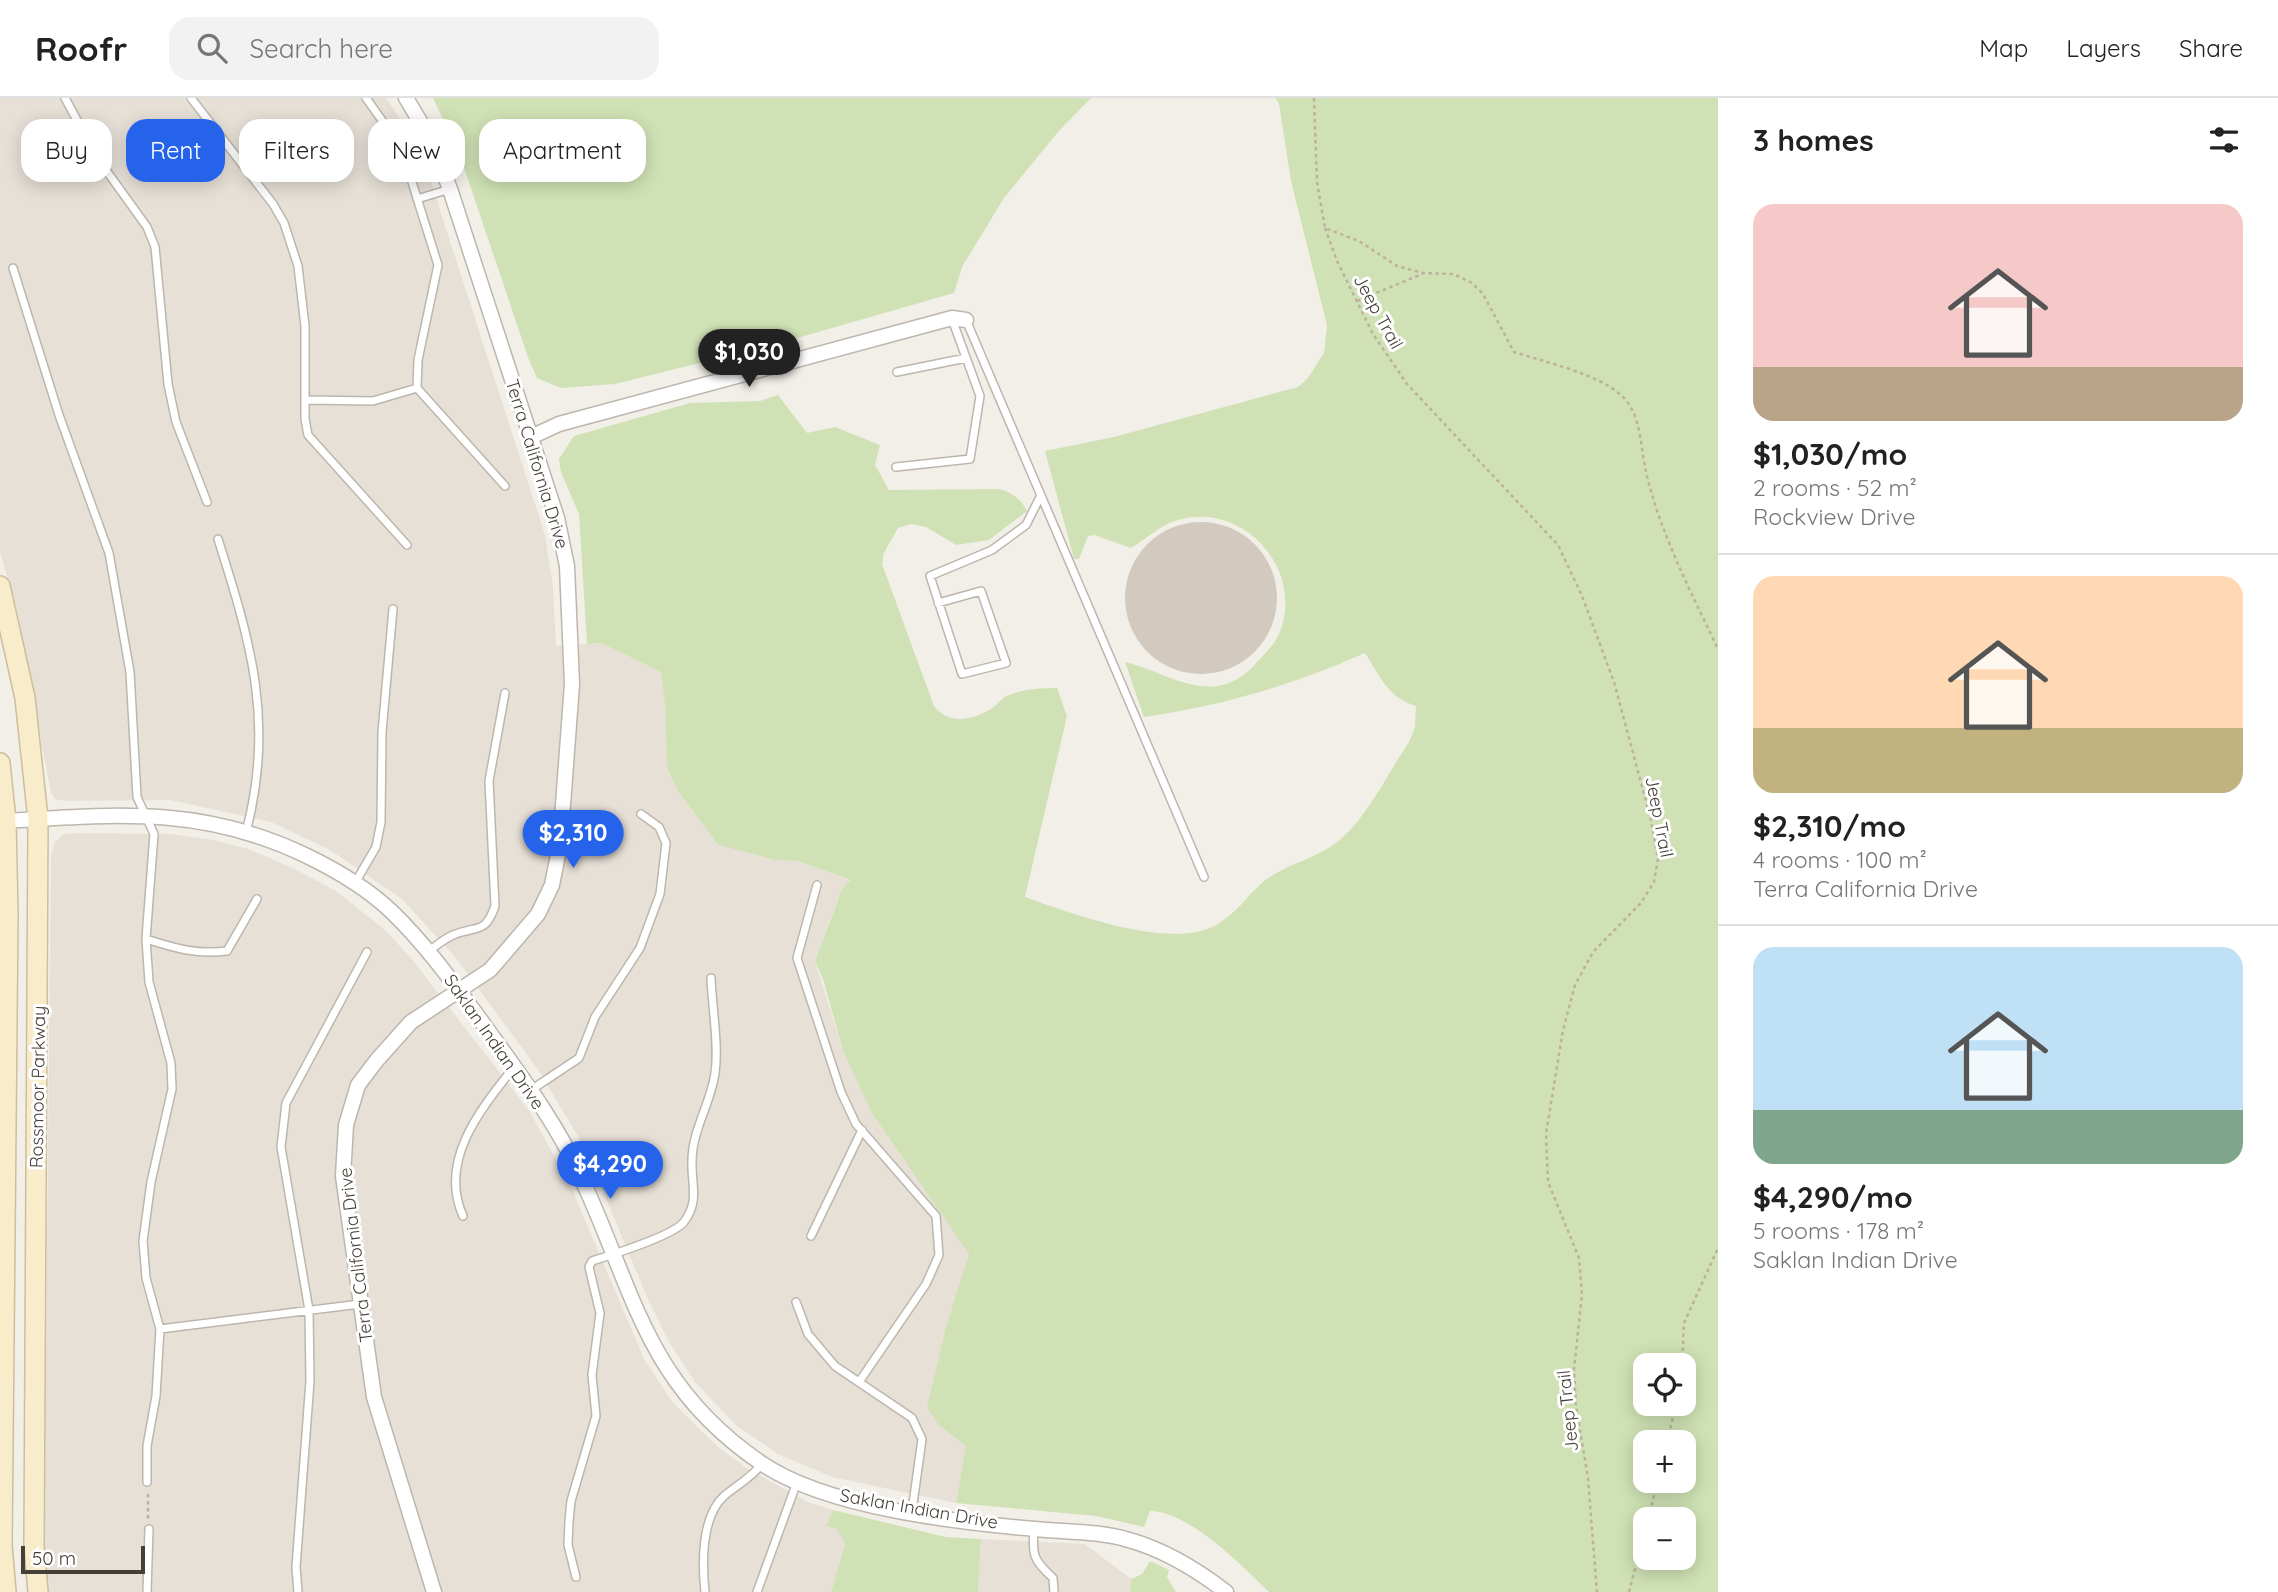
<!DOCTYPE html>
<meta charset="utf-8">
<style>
:root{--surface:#fff;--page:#f2f2f2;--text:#222;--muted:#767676;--line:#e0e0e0;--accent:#2563eb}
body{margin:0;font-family:Quicksand,sans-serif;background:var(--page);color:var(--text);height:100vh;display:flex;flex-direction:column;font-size:26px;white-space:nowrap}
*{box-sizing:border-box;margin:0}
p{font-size:23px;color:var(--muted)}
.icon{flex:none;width:38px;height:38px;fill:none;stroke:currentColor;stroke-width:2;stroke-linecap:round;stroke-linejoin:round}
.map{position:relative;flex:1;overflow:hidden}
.drawer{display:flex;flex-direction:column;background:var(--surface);width:560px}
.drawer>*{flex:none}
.top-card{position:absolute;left:21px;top:21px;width:665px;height:63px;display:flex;gap:14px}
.fabs{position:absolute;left:1633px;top:1255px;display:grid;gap:14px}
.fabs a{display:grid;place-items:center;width:63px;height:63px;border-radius:14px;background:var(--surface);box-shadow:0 4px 18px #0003;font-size:35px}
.scale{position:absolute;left:21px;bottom:18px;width:124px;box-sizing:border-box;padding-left:7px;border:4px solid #453f37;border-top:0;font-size:19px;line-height:24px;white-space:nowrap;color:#453f37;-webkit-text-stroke:5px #fff;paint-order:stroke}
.price{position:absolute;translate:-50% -60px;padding:0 16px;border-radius:24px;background:var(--accent);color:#fff;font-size:23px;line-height:46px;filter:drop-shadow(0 2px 4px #0008)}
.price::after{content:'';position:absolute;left:50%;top:42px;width:21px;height:16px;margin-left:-10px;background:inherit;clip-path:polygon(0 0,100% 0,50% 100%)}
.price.on{background:#222;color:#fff}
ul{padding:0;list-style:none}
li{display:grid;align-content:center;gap:14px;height:371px;padding:0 35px}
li+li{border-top:2px solid var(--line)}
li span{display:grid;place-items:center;height:217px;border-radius:21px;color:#555}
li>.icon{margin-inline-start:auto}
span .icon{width:126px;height:126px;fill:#fffc;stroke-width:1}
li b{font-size:30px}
h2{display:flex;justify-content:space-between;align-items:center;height:84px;padding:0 35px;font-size:30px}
.chip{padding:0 24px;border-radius:21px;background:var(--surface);box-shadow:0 4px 18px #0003;font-size:24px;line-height:63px}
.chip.on{background:var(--accent);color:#fff}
header{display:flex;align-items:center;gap:42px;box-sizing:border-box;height:98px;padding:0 35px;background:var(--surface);border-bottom:2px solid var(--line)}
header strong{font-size:33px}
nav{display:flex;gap:38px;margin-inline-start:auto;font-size:24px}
.search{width:490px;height:63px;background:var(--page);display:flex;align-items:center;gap:18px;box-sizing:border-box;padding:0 24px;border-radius:21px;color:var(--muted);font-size:26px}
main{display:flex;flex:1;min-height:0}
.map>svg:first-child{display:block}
</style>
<header>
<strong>Roofr</strong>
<div class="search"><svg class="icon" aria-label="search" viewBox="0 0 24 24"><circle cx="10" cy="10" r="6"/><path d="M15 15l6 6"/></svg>Search here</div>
<nav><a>Map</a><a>Layers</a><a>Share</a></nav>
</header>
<main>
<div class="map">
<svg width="1718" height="1494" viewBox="0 0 1718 1494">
<rect width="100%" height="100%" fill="#f2efe8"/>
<path fill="#e6e0d7" d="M0 0H386L412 38 429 78 545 437 553 489 556 548 601 545 661 574 665 606 667 670 678 693 718 747 775 762 798 763 851 782 837 803 815 863 843 953 969 1156 965 1174 955 1340 967 1348 956 1405 832 1379 778 1356 737 1328 695 1284 669 1244 647 1199 585 1050 539 973 456 860 402 801 330 752 271 724 170 702 66 703 55 701 51 695 16 507 0 454Z
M76 735 170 736 214 742 248 751 293 770 336 793 385 832 411 860 530 1014 572 1091 644 1261 673 1305 718 1349 748 1371 808 1404 833 1412 826 1428 836 1430 843 1437 845 1446 831 1494H48L44 1449 51 757 55 744 64 736Z
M981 1441 1085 1446 1131 1481 1130 1494H978Z"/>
<path fill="#d0e2b5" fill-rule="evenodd" d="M433 0H1091L1058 34 1004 100 962 169 954 195 780 245 615 286 561 290 537 280 529 262 459 55Z
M1275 0H1718V1494H1269C1242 1468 1189 1413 1150 1413L1144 1429 1096 1418 956 1405 966 1348 938 1326 927 1309 946 1229 969 1156 872 1015 843 953 823 881 815 863 842 791 851 782 798 763 775 762 718 747 678 693 667 670 665 607 661 574 601 545 587 546 579 416 561 374 559 361 574 338 690 305 760 303 778 297 807 335 835 329 880 347 875 367 889 392 998 391C1011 393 1021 401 1027 413L989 442 956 447 926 429 911 426 898 430 884 455 882 466 934 608C947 626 970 623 989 612 996 609 1000 601 1007 598 1021 591 1041 590 1057 590L1067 618 1025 799C1070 815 1172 853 1216 827 1236 816 1247 798 1263 784 1286 765 1319 761 1342 740 1370 714 1388 675 1409 644L1415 629 1416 608C1388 600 1380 578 1365 555 1294 587 1220 608 1144 619L1125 564C1156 571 1185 592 1218 588 1233 586 1248 575 1258 563 1268 553 1278 542 1282 528 1300 468 1243 406 1182 421 1162 425 1148 440 1131 450L1094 437 1088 438 1079 461H1074L1045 353 1114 339 1298 289 1308 280 1324 255 1327 227 1291 83 1279 6ZM1645 1267H1684V1306H1645ZM1645 1344H1684V1382H1645ZM1645 1421H1684V1460H1645Z
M833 1412 946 1439 981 1441 978 1494H831L845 1446 837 1431 826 1428Z
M1150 1463 1169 1472 1167 1479 1176 1494H1130L1131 1481 1142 1476Z"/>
<path fill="#d3cabf" d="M1125 500a76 76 0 1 1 152 0a76 76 0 1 1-152 0Z"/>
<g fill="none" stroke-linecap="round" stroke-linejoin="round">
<g stroke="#bdb6ac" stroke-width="10">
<path id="lane" d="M65 0 98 61 147 129 155 149 168 286 176 324 207 404
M191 0 273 106 284 125 298 168 305 228V321L308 337 407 447
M366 0 401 49 438 167 418 262 417 290 505 388
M417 101 450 91
M13 170 59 317 109 455 130 574 137 699 154 736 146 841 149 884 171 965 172 991 151 1084 143 1143 146 1180 160 1231 156 1298 147 1348V1384
M966 222 1204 779
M897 274 966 260
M305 302 373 303 417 290
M896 369 970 361 980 298 952 221
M218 441C251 545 275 625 246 734
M938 505 981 493 1006 565 962 576 930 478 992 452 1026 427 1041 397
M355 785 376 749 381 724 382 634 393 511
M817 787 797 860 841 994 856 1026 936 1118 939 1157 926 1186 859 1284
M146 841C174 850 197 857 227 853L257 801
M429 853C437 847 444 841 453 837 477 827 485 837 495 808L489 683 505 595
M531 992 579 960 595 919 640 850 660 796 666 745 659 729 641 716
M463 1118C438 1062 481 1011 514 969
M811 1138 862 1032
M796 1204 808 1236 835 1268 912 1320 922 1341 912 1413
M160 1231 360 1206
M1034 1431C1032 1457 1033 1462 1053 1480L1054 1494
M576 1479 568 1447 569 1423 571 1403 596 1318 592 1277 600 1215 589 1169 592 1163C611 1157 673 1138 684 1124 700 1103 691 1086 692 1063 692 1032 711 1005 715 975 719 948 712 908 711 880
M147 1494 149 1431
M298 1494 296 1469 310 1283 309 1212 281 1049 286 1005 367 854
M705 1494C702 1466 701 1419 724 1398 737 1387 751 1380 762 1366
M757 1494 797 1384"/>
</g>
<g stroke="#bdb6ac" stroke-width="17">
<path id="street" d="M406 0 431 42 450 91 557 420 567 468 572 586 560 747 552 787 538 816 490 872 411 924 377 962 358 987 346 1027 343 1078 374 1299 434 1494
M531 339 559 326 952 220 966 222
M6 723C117 716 204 708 307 758 338 773 368 791 392 814 427 848 454 886 482 924 517 973 555 1022 580 1077 635 1194 645 1286 761 1365 827 1410 956 1424 1035 1431 1067 1434 1099 1433 1129 1442 1165 1452 1196 1471 1226 1494"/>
</g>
<g stroke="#cdbe9c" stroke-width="22">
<path id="secondary" d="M0 488 25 600 38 721 34 1447 38 1494
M0 665 6 723 8 816 2 1448 6 1494"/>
</g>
<path stroke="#bdb19e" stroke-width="2.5" stroke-dasharray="3.5 3.5" stroke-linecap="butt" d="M1314 0 1317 84 1325 130 1359 143 1397 168 1423 175 1453 176 1472 185 1483 196 1514 254C1545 264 1599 276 1622 298 1642 317 1640 349 1646 374 1660 435 1691 494 1718 551
M1325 130 1337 163 1373 236 1407 286 1558 447 1582 498 1614 584 1651 722 1658 761 1654 784 1641 805 1593 854 1575 887 1563 932 1546 1036 1548 1084 1579 1160 1582 1197 1574 1271 1576 1308 1588 1380 1597 1494
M1357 203 1422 176
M1682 1267 1684 1225 1718 1150
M1667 1344 1676 1306
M148 1396V1421
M1648 1421 1658 1382
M1629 1494 1645 1433"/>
<use href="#lane" stroke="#fff" stroke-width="7"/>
<use href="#street" stroke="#fff" stroke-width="14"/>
<use href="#secondary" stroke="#f9eccb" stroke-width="19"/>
</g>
<g text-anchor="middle" stroke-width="6" stroke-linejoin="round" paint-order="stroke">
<g font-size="18" fill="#453f37" stroke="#fff">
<text transform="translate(1378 214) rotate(61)" y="6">Jeep Trail</text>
<text transform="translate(537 366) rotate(73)" y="6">Terra California Drive</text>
<text transform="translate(1659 719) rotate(79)" y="6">Jeep Trail</text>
<text transform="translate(494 944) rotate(55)" y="6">Saklan Indian Drive</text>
<text transform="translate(38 989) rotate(-89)" y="6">Rossmoor Parkway</text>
<text transform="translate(356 1157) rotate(-97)" y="6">Terra California Drive</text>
<text transform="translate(1568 1313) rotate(-96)" y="6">Jeep Trail</text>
<text transform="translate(919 1411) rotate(10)" y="6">Saklan Indian Drive</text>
</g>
</g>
</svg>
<div class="fabs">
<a><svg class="icon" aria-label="locate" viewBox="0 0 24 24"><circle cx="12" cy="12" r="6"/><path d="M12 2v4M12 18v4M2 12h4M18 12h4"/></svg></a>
<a>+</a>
<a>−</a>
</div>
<div class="scale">50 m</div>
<b class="price on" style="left:749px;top:291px">$1,030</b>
<b class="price" style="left:573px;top:772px">$2,310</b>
<b class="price" style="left:610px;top:1103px">$4,290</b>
<div class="top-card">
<a class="chip">Buy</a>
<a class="chip on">Rent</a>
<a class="chip">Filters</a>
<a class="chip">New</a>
<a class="chip">Apartment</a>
</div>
</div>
<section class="drawer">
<h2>3 homes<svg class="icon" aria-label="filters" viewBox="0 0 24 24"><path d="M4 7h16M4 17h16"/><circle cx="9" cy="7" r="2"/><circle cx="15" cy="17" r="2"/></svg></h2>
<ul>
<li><span style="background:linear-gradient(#f6c9c9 75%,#b9a48a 0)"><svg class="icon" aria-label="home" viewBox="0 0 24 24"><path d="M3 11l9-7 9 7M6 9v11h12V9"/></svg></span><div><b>$1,030/mo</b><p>2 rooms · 52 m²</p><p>Rockview Drive</p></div></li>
<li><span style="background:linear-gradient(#ffd9b3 70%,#c2b280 0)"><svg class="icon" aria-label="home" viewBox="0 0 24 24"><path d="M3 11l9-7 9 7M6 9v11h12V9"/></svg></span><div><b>$2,310/mo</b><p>4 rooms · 100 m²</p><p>Terra California Drive</p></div></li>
<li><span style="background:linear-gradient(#bfe0f5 75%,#7fa58c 0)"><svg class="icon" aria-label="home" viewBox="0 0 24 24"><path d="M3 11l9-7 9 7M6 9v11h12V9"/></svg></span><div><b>$4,290/mo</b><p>5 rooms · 178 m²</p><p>Saklan Indian Drive</p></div></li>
</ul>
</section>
</main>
